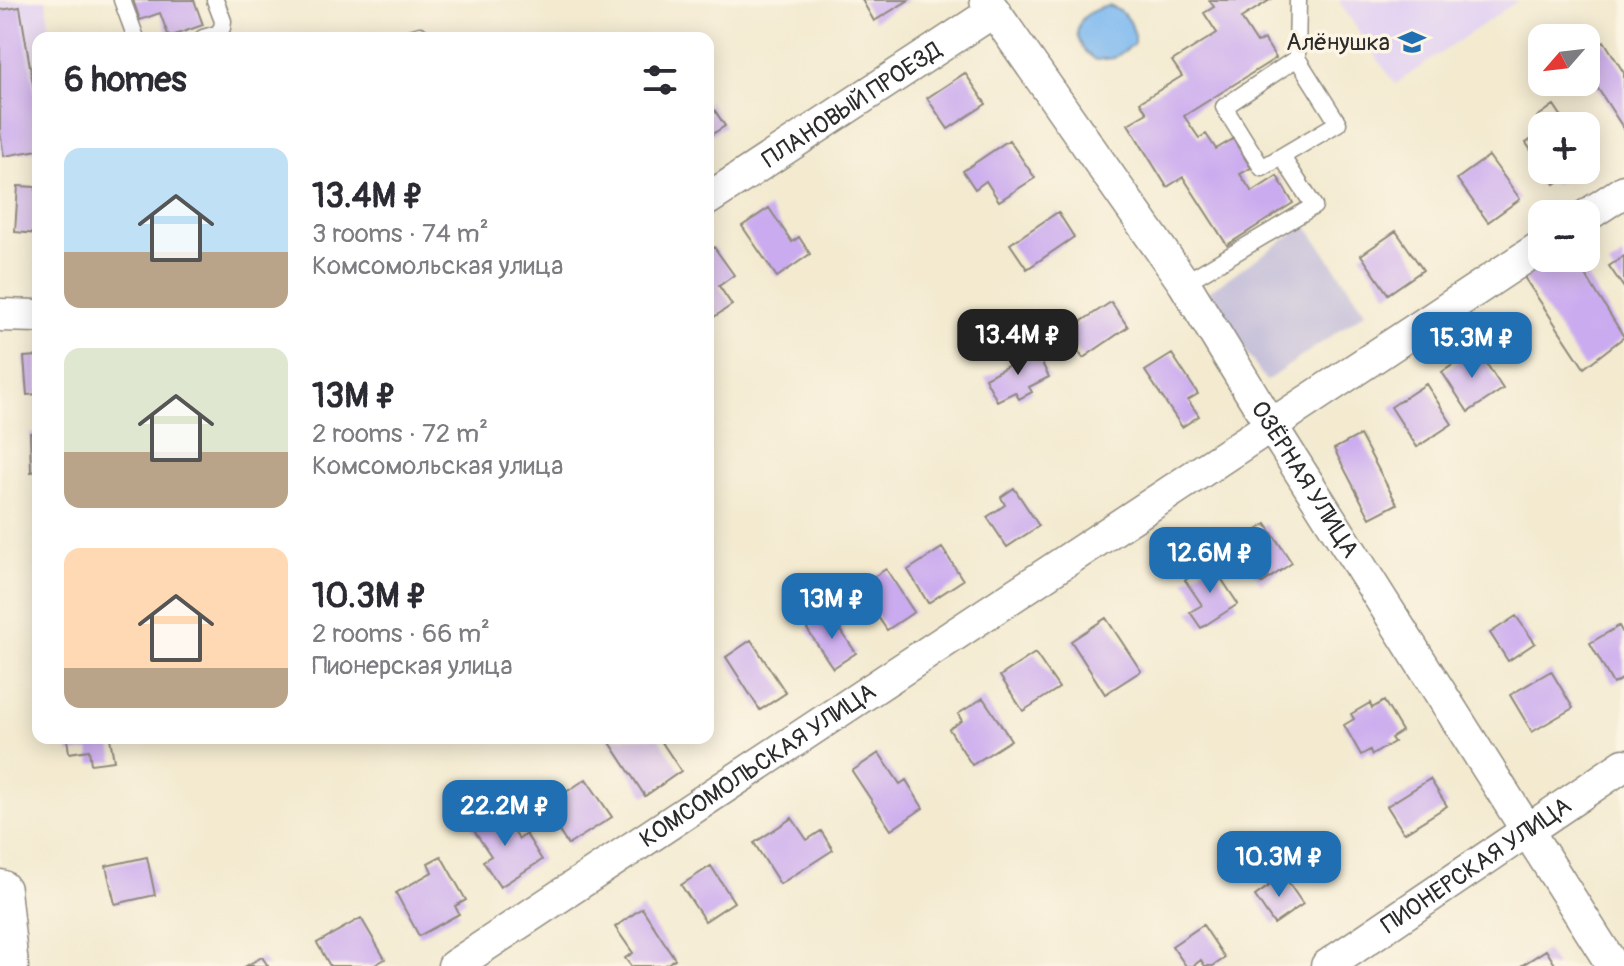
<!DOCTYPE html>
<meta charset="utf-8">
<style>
:root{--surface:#fff;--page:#f7f7f7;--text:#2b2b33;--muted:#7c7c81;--accent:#1f6fb2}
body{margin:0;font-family:Pangolin,sans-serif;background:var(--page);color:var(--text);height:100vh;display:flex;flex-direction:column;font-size:30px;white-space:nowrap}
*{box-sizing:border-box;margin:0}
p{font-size:26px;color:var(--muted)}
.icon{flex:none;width:44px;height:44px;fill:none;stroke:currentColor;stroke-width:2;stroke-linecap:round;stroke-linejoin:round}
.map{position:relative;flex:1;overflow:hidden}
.panel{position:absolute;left:32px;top:32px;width:682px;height:712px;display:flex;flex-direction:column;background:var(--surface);border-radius:16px;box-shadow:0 4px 20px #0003}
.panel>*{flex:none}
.needle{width:52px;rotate:242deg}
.tools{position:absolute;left:1528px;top:24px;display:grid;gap:16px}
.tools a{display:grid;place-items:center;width:72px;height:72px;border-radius:16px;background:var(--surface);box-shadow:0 4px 20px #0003;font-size:40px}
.price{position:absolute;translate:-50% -68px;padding:0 18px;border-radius:16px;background:var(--accent);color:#fff;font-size:26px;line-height:52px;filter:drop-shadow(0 2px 4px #0008)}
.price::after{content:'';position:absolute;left:50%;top:48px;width:24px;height:18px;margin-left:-12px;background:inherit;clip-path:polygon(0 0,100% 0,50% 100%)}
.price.active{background:#222;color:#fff}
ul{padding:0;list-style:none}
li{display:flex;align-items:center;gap:24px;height:200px;padding:0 32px}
li span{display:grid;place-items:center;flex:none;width:224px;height:160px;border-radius:16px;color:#555}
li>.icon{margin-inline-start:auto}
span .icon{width:96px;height:96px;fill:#fffc;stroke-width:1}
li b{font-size:34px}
h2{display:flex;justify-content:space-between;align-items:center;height:96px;padding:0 32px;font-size:34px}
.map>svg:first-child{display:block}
</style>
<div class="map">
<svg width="1624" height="966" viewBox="0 0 1624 966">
<rect width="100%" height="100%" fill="#fcf5e5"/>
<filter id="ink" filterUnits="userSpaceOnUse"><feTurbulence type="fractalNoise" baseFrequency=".0125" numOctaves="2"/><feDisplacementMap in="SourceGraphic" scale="16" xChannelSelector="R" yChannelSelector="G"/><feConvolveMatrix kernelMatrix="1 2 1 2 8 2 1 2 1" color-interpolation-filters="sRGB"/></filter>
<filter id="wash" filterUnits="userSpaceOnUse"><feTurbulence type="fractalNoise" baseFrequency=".006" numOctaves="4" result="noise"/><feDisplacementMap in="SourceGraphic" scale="32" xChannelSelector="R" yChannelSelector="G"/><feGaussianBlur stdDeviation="1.8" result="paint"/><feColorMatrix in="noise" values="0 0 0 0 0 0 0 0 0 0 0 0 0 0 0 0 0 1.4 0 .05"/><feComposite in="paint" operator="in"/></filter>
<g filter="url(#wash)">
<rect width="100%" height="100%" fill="#f3ead0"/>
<path fill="#e3d3f2" d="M0 0H46L51 38H38V148L0 154Z
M1338 0H1519L1395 84Z"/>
<path fill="#c6c0da" d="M1306 225 1366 312 1266 381 1206 293Z"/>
<path fill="#7eb9f0" stroke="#54728e" stroke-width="2" d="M1109 6C1128 13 1135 24 1134 44L1114 58 1096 60C1066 39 1074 12 1109 6Z"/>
<g id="blocks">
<path fill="#cbabef" d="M133 0H194L203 25 169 37 160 13 140 20Z
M862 0H909L874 21Z
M1209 0H1270L1241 18 1257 43 1264 39 1276 58 1184 116 1199 138 1206 134 1216 149 1233 139 1251 168 1240 174 1252 192 1277 176 1293 203 1227 245 1183 177 1167 187 1128 124 1147 113 1140 102 1182 76 1172 61 1217 33 1204 13 1214 7Z
M20 7 38 114V150L4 156 0 131V10Z
M1604 41 1624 73V129L1586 70V52Z
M965 73 986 104 948 129 927 98Z
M708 100 725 126 708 137Z
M1554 105 1568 126H1543L1537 117Z
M1542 132V166L1526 143Z
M1009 140 1035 178 999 201 986 181 975 189 963 171Z
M1489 156 1520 199 1488 222 1457 179Z
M1545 170H1574L1555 184Z
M18 186 36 187 38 234 15 232Z
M769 208 792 242 799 237 810 254 777 277 742 226Z
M1058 212 1074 237 1027 269 1010 244Z
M1396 231 1423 270 1388 294 1361 255Z
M714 247 734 275 719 286 732 305 708 321V251Z
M1624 256V288L1609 266Z
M1545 258H1575L1624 337 1584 368 1522 274Z
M1111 302 1128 327 1083 358 1065 332Z
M1477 349 1503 389 1468 412 1442 372Z
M1036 351 1049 377 1029 387 1032 392 1019 399 1015 392 997 401 985 378Z
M1172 354 1198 394 1188 400 1199 416 1182 427 1145 371Z
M38 356V394L27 395 24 357Z
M1426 384 1452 424 1417 447 1391 407Z
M38 432V471L31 472 30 433Z
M1360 435 1397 504 1370 518 1334 449Z
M1014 488 1039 526 1007 547 987 517 1005 505 1001 497Z
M1266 524 1292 563 1261 584 1235 545Z
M942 548 963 580 928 603 908 570Z
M1211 563 1238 604 1201 628 1190 612 1202 605 1185 580Z
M886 569 914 612 887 630 858 587Z
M830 614 856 653 833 668 807 629Z
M1516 616 1535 643 1508 661 1490 633Z
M1106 618 1141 671 1105 694 1071 641Z
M1619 626 1624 635V678L1613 684 1590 643Z
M751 640 786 693 760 710 726 657Z
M1035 653 1059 688 1023 711 1000 676Z
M1551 671 1573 708 1532 732 1510 695Z
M983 698 1011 740 972 765 949 729 962 721 958 714Z
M1384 701 1402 731 1391 738 1394 742 1372 755 1370 750 1361 755 1344 725 1354 719 1351 714 1370 703 1372 708Z
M67 738H110L114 761 91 764 89 750 69 753Z
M607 738H659L681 771 645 796Z
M879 753 900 784 906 780 923 808 891 830 852 771Z
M586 779 612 817 568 845 543 807Z
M1430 779 1447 806 1404 833 1387 806Z
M499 807 519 839 526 834 542 860 500 887 483 861 491 856 471 826Z
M792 818 807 840 821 831 833 850 780 884 754 843Z
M441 856 466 900 455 906 459 914 419 936 396 893 432 872 428 863Z
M147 857 155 895 115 904 106 866Z
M711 866 734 902 705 921 681 885Z
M1281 872 1303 904 1274 924 1255 896 1269 886 1266 882Z
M642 908 675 959 664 966H631L625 958 633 953 615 927Z
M361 918 385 959 373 966H330L317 943Z
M1203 925 1225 958 1213 966H1205L1201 960 1193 966H1186L1172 946Z
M1546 950 1556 966H1521Z
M262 957 268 966H246Z"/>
</g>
</g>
<g filter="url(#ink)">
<use href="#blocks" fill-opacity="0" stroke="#8f8a7e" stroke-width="2"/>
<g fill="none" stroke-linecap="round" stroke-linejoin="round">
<g stroke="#8f8a7e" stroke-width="19">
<path id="service" d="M122 0 136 38
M203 38 217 34 222 28 223 21 215 0
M410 38 420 35 421 38
M1297 58 1224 107 1262 168 1338 123 1297 58 1298 0
M1184 283 1314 206 1282 157"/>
</g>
<g stroke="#8f8a7e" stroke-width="35">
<g id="minor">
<path id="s1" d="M986 0 1184 283 1272 427 1613 966"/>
<path id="s2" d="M708 199 994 11"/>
<path d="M1586 216 1624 191"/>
<path d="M0 315 38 316"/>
<path id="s3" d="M454 966 1542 246"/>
<path id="s4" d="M1327 966 1624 765"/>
</g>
</g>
<g stroke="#8f8a7e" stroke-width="43">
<path id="tertiary" d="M0 890 8 966"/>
</g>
<use href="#service" stroke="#fff" stroke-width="16"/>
<use href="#minor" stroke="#fff" stroke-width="32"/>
<use href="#tertiary" stroke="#fff" stroke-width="40"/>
</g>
</g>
<defs>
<g id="school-bare" transform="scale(2.16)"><path d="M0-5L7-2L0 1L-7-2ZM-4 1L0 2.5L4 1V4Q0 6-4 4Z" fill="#1f6fb2" stroke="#fcf5e5" stroke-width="2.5" paint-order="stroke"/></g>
</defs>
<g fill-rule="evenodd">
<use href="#school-bare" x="1412" y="42"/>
</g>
<g text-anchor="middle" stroke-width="7" stroke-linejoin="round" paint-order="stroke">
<g font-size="24" fill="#2b2b2b" stroke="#fcf5e5" text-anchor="end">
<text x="1390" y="50">Алёнушка</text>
</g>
<g font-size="24" fill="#2b2b2b" stroke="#fcf5e5">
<text dy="8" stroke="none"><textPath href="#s2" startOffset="172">ПЛАНОВЫЙ ПРОЕЗД</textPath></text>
<text dy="8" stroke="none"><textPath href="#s1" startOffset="576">ОЗЁРНАЯ УЛИЦА</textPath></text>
<text dy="8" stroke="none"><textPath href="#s3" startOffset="364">КОМСОМОЛЬСКАЯ УЛИЦА</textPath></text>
<text dy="8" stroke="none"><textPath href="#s4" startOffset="180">ПИОНЕРСКАЯ УЛИЦА</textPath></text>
</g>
</g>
</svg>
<div class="tools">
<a><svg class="needle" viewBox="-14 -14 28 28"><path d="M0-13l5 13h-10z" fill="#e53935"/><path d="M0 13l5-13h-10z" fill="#7c7c81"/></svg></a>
<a>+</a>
<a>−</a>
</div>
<b class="price active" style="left:1018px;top:377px">13.4M ₽</b>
<b class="price" style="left:1472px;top:380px">15.3M ₽</b>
<b class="price" style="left:1210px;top:595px">12.6M ₽</b>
<b class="price" style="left:832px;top:641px">13M ₽</b>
<b class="price" style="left:505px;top:848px">22.2M ₽</b>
<b class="price" style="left:1279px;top:899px">10.3M ₽</b>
<section class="panel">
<h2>6 homes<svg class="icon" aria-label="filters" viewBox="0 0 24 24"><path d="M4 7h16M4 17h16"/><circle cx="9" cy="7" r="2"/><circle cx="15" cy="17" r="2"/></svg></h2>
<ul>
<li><span style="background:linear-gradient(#bfe0f5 65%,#b9a48a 0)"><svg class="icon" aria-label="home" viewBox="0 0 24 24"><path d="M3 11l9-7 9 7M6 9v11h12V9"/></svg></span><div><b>13.4M ₽</b><p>3 rooms · 74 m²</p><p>Комсомольская улица</p></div></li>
<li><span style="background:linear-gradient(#dfe7d0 65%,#b9a48a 0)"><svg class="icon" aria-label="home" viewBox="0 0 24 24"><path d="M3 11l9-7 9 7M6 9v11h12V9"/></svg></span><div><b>13M ₽</b><p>2 rooms · 72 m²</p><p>Комсомольская улица</p></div></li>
<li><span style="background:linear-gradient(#ffd9b3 75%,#b9a48a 0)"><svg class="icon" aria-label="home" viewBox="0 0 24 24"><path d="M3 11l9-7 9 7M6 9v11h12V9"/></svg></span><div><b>10.3M ₽</b><p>2 rooms · 66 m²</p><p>Пионерская улица</p></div></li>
</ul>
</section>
</div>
